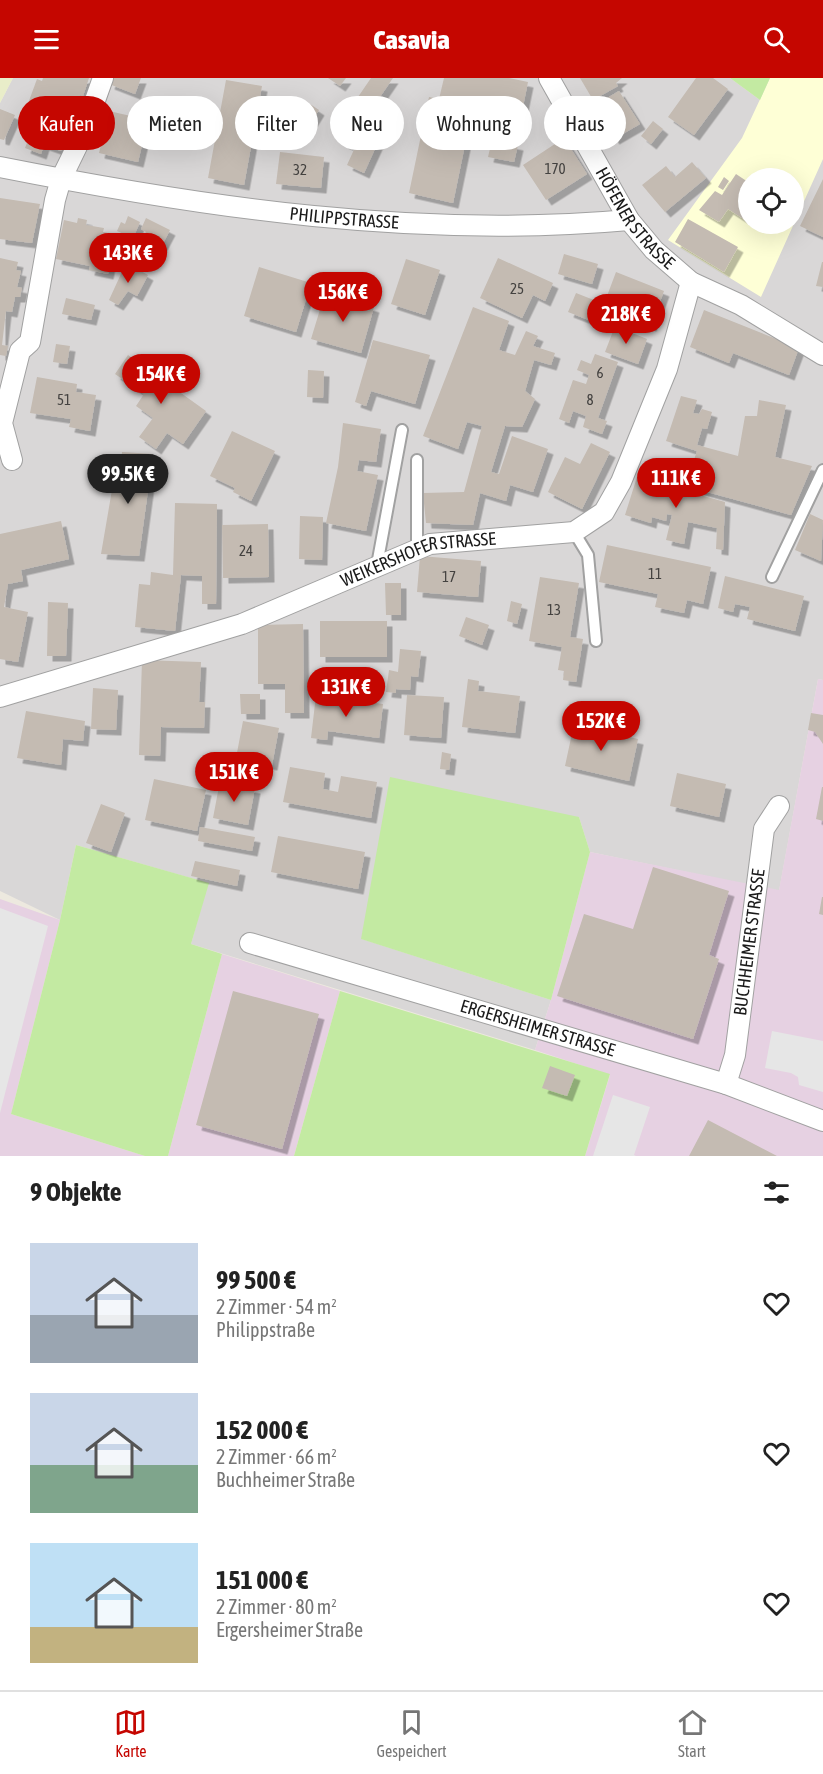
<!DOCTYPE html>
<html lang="de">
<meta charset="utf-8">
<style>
:root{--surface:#fff;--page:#f6f6f6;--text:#222;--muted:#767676;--line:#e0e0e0;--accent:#c50600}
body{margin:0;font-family:"Asap Condensed",sans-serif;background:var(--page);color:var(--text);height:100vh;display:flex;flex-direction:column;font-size:22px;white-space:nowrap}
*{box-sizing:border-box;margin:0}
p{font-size:20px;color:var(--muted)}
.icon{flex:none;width:33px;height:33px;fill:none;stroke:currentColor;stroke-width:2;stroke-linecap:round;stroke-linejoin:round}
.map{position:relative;height:1078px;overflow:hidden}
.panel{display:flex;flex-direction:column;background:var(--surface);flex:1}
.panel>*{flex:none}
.hud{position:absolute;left:18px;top:18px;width:788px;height:54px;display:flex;gap:12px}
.controls{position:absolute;left:738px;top:90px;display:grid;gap:12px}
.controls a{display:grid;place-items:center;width:66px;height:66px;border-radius:50%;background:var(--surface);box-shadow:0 6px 24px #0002;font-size:30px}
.price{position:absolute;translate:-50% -51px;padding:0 14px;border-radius:21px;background:var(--accent);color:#fff;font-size:20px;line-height:39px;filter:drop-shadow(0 2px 3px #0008)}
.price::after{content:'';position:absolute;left:50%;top:36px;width:18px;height:14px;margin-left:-9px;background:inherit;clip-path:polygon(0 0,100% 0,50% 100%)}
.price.active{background:#222;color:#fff}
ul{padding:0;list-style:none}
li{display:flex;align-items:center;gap:18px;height:150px;padding:0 30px}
li span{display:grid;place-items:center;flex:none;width:168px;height:120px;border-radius:0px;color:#555}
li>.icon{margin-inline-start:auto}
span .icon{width:72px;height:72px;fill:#fffc;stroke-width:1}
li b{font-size:26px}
h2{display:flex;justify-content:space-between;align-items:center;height:72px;padding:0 30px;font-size:26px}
.tag{padding:0 21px;border-radius:27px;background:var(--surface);box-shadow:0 6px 24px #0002;font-size:21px;line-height:54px}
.tag.active{background:var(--accent);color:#fff}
header{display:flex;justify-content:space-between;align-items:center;height:78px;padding:0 30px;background:var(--accent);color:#fff;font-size:27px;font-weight:800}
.dock{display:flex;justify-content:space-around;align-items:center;height:84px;border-top:2px solid var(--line);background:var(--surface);font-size:16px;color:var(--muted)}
.dock a{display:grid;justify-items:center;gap:3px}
.dock .active{color:var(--accent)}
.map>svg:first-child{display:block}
</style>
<header><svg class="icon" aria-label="menu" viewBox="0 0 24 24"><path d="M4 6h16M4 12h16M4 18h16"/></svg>Casavia<svg class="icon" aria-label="search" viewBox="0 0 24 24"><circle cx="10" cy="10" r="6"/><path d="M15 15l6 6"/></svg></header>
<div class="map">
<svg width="823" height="1078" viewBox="0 0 823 1078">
<defs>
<filter id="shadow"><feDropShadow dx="5.5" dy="5.5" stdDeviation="0" flood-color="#0004"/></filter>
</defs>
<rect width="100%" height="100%" fill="#ede9df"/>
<path fill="#d9d7d7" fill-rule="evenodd" d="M13 0H730L760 22 770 0H823V602L818 601 779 813 590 774 579 739 362 861 551 922 535 972 191 866 208 805 76 767 60 842 0 813V25ZM748 100H794V146H748Z"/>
<path fill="#e6d1e2" d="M818 601 823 602V1078H585L610 997 535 972 551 922 590 774 779 812Z
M0 821 60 842 11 1036 145 1078H0Z
M222 876 340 913 294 1078H168Z"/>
<path fill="#feffd6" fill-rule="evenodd" d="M770 0H823V81L761 219 668 162 742 60ZM748 100H794V146H748Z"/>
<path fill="#e9edc9" d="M0 0H13L0 25Z"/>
<path fill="#c3eaa2" d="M730 0H770L760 22Z
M390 699 579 739 590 774 551 922 361 861Z
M76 767 209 805 191 866 222 876 168 1078H145L11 1036 60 842Z
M340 913 610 996 585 1078H294Z"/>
<path fill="#e6e6e6" d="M0 830 48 848 0 1035Z
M772 953 823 963V1014L799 1007 798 999 791 995 765 990Z
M613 1017 650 1029 634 1077 636 1078H593Z"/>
<path fill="#c4bbb2" filter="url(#shadow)" d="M43 0H89L83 18 80 17 76 26 61 73 44 67 41 76 25 70 35 44 23 39 37 1 42 3Z
M111 0H141L135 16 109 6Z
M328 0H346L340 8Z
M371 0H393L373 29 358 19Z
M444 0H509L528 4 521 38 473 28 453 125 409 115 429 19 439 21Z
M580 0H622L616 5 618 8 593 22Z
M696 0H713L728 11 694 57 668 39Z
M226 2 262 8 244 107 208 100Z
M619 13 640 46 614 61 594 28Z
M310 26 319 32 302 60 293 54Z
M0 31 15 37 4 62 0 61Z
M109 33 148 42 138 84 99 75Z
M368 41 385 49 364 95 347 87Z
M653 43 663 51 651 66 641 58Z
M348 55 359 60 354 70 343 65Z
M564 60 587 96 546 122 523 87Z
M492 62 518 67 514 84 488 79Z
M280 74 324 79 321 110 276 106Z
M692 84 706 100 665 134 642 107 666 88 675 99Z
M736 96 748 104V136L745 142 728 131 719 144 699 132 715 113 722 117Z
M724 99 729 103 723 112 718 109Z
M823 101V159L800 148Z
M0 120 40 126 32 165 0 161Z
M128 138 140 144 133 160 117 153 121 144 125 146Z
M78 140 87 142 86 147 104 150 103 154 116 157 108 196 89 192 90 188 56 181 64 142 77 145Z
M146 140 170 152 161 169 143 159 146 154 141 151Z
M688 141 738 169 724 194 675 164Z
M564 176 598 186 592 206 558 196Z
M0 180 18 184 16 192 21 193 17 209 22 210 20 219H15L12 234 6 233 2 267 8 268 6 278 0 277Z
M498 180 553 205 545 223 533 217 522 240 480 220Z
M406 181 440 192 425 237 391 226Z
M822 184H823V209L816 208Z
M126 185 148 197 137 218 128 213 118 227 109 222Z
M259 189 311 205 296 254 244 238Z
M616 194 664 213 651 248 605 230 599 246 568 234 576 215 604 226Z
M325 215 374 229 361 275 311 261Z
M66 220 95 227 91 242 62 236Z
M473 229 509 243 499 272 515 277 526 253 538 258 533 268 555 275 551 287 534 282 525 313 535 321 522 349 505 348 491 394 499 396 512 358 548 371 533 414 510 407 506 423 480 415 473 447 426 445 423 415 464 414 482 348 467 344 458 371 423 358Z
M704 232 799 270 789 297 733 275 729 285 690 269Z
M615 248 647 261 638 286 605 274Z
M373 262 430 277 415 326 371 313 366 328 355 324Z
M56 266 70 268 67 286 53 284Z
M595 276 618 284 598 340 607 343 602 356 583 349 586 338 573 333 569 345 559 341 573 302 586 306 589 297 577 292 581 282 591 286Z
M128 277 206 333 183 366 167 355 156 371 139 359 153 340 136 328 144 316 115 296Z
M308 292 324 293 323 320 307 319Z
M37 299 77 306 76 314 96 317 90 353 69 349 71 341 30 335Z
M681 318 697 322 693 335 699 336 702 331 712 334 707 351 702 350 697 367 738 378 745 338H757L759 322 786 327 775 379 812 388 791 437 685 408 697 373 666 363Z
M343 345 381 351 376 384 359 382 357 393 378 397 366 453 326 445 338 389Z
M232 353 275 373 251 423 233 414 235 410 210 398Z
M591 365 610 374 582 431 548 414 565 379 580 386Z
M122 374 153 376 139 478 101 476 113 406H107L108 394 120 395Z
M637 399 725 424 723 472 716 471 717 450 688 444 684 466 666 462 672 437 667 436 666 443 652 439 651 445 625 437Z
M175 425 217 426 216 526H202V498L181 497 175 553 135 549 139 506 150 507 151 494 173 497Z
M810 436 823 442 821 483 795 472Z
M300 438 323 439 322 482 299 481Z
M61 443 69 481 21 492 23 503 8 506 4 529 28 534 18 584 0 581V456Z
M268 446 269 499 223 500 222 447Z
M607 467 711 489 703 526 687 522 684 535 655 529 658 516 599 504Z
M420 478 481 483 478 519 417 514Z
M725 498 804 518 795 553 747 541 750 529 735 526 733 534 718 530Z
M540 499 579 505 570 559 583 561 576 604 563 602 564 593 558 592 562 569 529 563Z
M385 505H401V537H386Z
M511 523 522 526 517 546 507 543Z
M48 524 68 525 66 578H47Z
M466 539 489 547 482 567 459 558Z
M320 543H387V579H320Z
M303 546 304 635H285V606H258V547Z
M400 571 421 573 418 599 411 598 410 612 396 611V615L386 614 389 592 398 594Z
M142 582 201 584 199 624H205L204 650 161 649 160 678 139 677Z
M468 601 479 603 478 613 520 618 515 655 462 649Z
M93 610 118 612 116 652 91 651Z
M240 616H260V636H241Z
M316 617 383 626 379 660 328 653 327 662 311 660Z
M407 617 444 619 441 660 404 657Z
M26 633 85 643 83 663 63 661 61 687 17 680Z
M811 635 823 637V666L815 654 808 652Z
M243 643 279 650 272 687 236 680Z
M574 646 638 661 629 703 565 688Z
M442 674 451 676 449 692 440 691Z
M290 689 325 695 323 711 338 714 341 698 377 704 371 740 283 724Z
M677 695 726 706 719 739 670 728Z
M154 701 206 712 197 753 145 742Z
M220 703 255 710 248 747 213 740Z
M822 709H823V743L816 741Z
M101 726 125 735 111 774 86 765Z
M200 749 255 759 252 773 198 763Z
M278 758 365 774 358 811 271 794Z
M195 783 240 792 237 808 191 798Z
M653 789 729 813 709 877 719 881 693 961 557 918 584 836 633 851Z
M822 819H823V837L819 836Z
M233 913 319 936 282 1071 196 1047Z
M550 988 575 997 567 1018 542 1010Z
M708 1042 777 1078H689Z"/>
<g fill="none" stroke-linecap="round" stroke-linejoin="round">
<g stroke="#a1a1a1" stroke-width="14">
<path id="lane" d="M417 382V471
M574 454 588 477 596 563
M377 487 402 352
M772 499 823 392"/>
</g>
<g stroke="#a1a1a1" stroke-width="22">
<g id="street">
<path id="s1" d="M549 0 629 142 654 172 691 204 741 227 823 277"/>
<path id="s2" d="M0 89C207 130 419 161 629 142"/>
<path d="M12 382 2 345 20 273 30 264 55 122 61 101 83 56 103 0"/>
<path id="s3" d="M0 619 242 546 430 466 574 454 604 434 621 404 667 291 691 204"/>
<path id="s4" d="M250 865 726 1006 823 1043"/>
<path id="s5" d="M726 1006 735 977 764 751 779 728"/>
</g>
</g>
<use href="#lane" stroke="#fff" stroke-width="10"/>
<use href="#street" stroke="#fff" stroke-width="20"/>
</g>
<g text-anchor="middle" stroke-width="4.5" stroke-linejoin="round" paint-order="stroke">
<g font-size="15" fill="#444240">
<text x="555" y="96">170</text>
<text x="300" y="97">32</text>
<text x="517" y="216">25</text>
<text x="600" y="300">6</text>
<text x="64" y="327">51</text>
<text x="590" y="327">8</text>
<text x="246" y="478">24</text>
<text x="655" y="501">11</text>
<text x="449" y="504">17</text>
<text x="554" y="537">13</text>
</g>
<g font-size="18" fill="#1a1a1a" stroke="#fff">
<text dy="6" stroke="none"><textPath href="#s1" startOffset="165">HÖFENER STRASSE</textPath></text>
<text dy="6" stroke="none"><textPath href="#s2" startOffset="348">PHILIPPSTRASSE</textPath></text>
<text dy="6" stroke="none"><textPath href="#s3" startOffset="442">WEIKERSHOFER STRASSE</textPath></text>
<text dy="6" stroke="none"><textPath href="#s5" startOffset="144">BUCHHEIMER STRASSE</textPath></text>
<text dy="6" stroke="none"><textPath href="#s4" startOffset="300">ERGERSHEIMER STRASSE</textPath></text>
</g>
</g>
</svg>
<div class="controls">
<a><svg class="icon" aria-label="locate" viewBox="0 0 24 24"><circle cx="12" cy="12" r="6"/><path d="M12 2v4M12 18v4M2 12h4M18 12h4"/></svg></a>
</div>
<b class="price" style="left:128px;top:206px">143K €</b>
<b class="price" style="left:343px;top:245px">156K €</b>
<b class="price" style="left:626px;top:267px">218K €</b>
<b class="price" style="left:161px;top:327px">154K €</b>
<b class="price active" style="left:128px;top:427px">99.5K €</b>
<b class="price" style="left:676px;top:431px">111K €</b>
<b class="price" style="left:346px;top:640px">131K €</b>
<b class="price" style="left:601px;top:674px">152K €</b>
<b class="price" style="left:234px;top:725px">151K €</b>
<div class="hud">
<a class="tag active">Kaufen</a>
<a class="tag">Mieten</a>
<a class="tag">Filter</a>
<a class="tag">Neu</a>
<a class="tag">Wohnung</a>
<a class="tag">Haus</a>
</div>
</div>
<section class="panel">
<h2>9 Objekte<svg class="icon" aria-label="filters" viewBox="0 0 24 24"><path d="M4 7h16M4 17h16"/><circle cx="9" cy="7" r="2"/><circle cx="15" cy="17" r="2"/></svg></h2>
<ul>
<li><span style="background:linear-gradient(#c9d6e8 60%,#9aa5b1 0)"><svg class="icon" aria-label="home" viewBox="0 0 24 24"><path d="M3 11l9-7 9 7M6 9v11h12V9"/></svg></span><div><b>99 500 €</b><p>2 Zimmer · 54 m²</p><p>Philippstraße</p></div><svg class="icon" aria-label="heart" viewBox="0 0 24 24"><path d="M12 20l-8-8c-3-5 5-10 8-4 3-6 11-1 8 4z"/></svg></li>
<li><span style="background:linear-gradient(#c9d6e8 60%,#7fa58c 0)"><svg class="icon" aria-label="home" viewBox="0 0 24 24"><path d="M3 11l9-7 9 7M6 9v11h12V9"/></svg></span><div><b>152 000 €</b><p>2 Zimmer · 66 m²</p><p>Buchheimer Straße</p></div><svg class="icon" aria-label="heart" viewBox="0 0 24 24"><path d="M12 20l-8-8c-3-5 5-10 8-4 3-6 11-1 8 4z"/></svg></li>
<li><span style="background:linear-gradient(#bfe0f5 70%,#c2b280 0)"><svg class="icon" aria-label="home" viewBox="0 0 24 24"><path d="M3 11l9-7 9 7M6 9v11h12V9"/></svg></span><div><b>151 000 €</b><p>2 Zimmer · 80 m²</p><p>Ergersheimer Straße</p></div><svg class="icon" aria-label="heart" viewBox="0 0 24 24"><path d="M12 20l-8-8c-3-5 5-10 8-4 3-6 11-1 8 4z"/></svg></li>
</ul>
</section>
<nav class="dock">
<a class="active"><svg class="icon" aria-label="map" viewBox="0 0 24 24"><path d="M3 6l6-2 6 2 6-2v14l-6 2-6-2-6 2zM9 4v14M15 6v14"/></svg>Karte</a>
<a><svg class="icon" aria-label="saved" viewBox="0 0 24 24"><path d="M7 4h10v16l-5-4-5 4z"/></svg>Gespeichert</a>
<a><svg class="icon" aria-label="home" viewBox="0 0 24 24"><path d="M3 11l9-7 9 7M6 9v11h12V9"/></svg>Start</a>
</nav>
